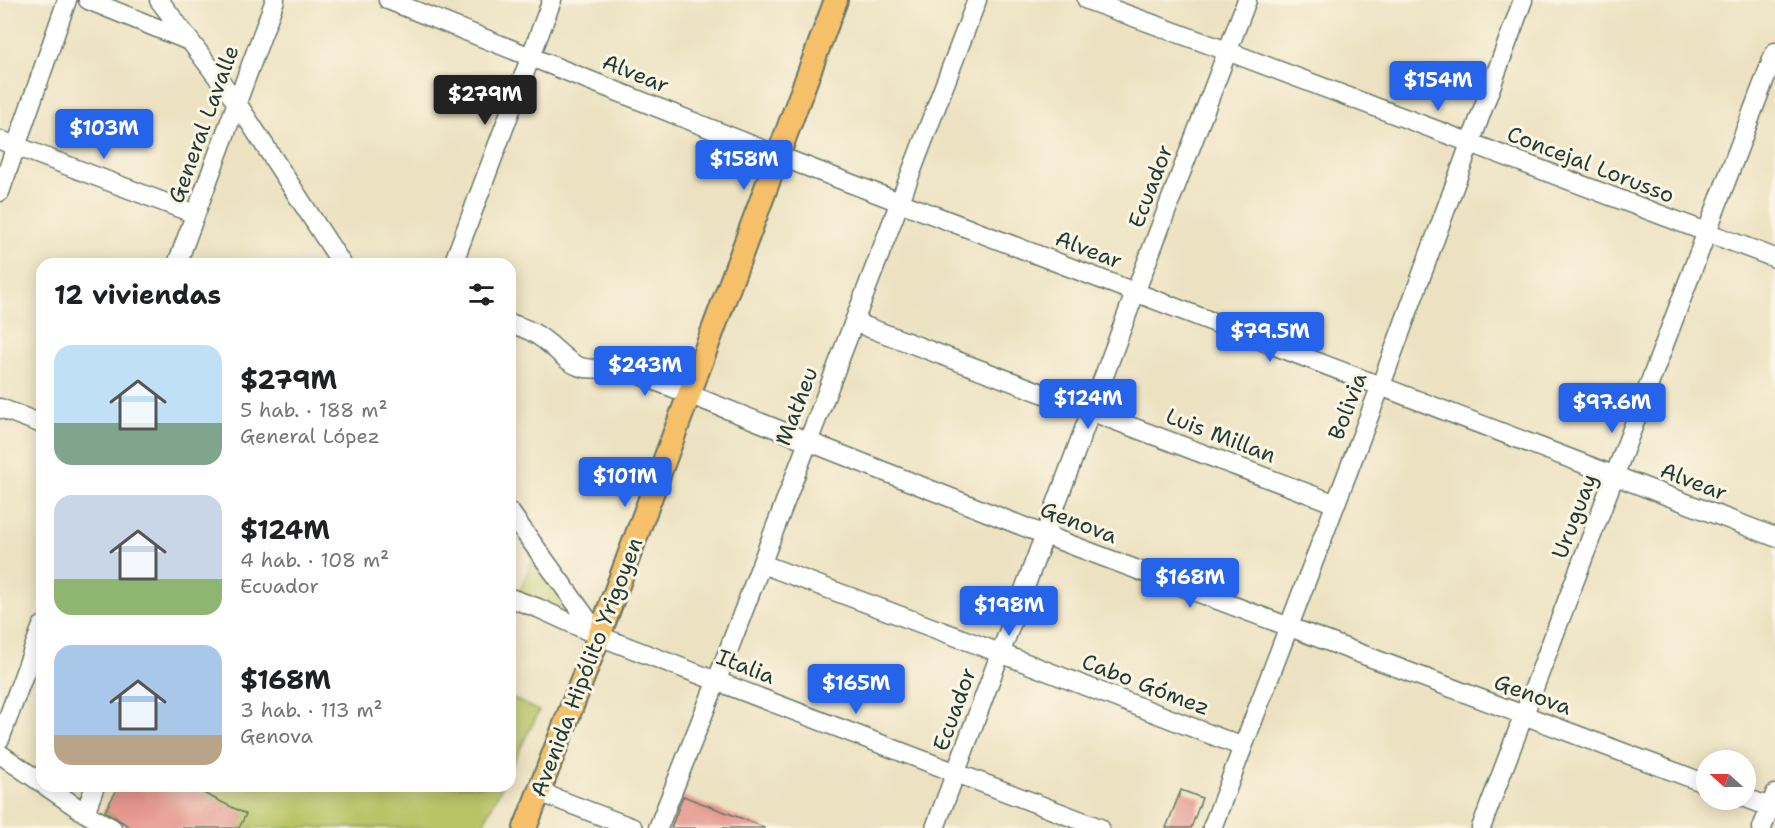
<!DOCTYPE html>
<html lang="es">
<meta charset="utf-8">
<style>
:root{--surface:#fff;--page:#f6f6f6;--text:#202124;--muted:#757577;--accent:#2563eb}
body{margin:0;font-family:"Shantell Sans",sans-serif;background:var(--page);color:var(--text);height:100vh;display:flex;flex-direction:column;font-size:22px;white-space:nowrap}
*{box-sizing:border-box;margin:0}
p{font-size:20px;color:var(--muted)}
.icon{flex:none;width:33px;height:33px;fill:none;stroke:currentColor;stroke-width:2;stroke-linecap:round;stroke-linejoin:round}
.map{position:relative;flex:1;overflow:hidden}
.panel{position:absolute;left:36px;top:258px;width:480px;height:534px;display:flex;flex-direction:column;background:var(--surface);border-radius:18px;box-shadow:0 3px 15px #0003}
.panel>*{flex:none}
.needle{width:39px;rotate:291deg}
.fabs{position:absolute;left:1696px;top:750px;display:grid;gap:12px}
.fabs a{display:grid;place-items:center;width:60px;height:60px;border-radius:50%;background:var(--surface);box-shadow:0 3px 15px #0003;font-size:30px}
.price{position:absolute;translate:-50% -51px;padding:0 14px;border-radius:6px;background:var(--accent);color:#fff;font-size:20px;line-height:39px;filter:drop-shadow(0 2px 3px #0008)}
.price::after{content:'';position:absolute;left:50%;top:36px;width:18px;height:14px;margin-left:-9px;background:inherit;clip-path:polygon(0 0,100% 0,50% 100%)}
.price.current{background:#222;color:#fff}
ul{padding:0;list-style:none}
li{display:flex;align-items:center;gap:18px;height:150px;padding:0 18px}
li span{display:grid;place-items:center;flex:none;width:168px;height:120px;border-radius:18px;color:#555}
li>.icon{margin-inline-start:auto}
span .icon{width:72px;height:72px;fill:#fffc;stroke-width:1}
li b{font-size:26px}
h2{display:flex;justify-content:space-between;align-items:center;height:72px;padding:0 18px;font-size:26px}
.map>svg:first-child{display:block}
</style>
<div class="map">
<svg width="1775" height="828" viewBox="0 0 1775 828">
<rect width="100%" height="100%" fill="#fcf5e5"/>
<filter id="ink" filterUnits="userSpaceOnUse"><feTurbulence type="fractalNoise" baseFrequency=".0167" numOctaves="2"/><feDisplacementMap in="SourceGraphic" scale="12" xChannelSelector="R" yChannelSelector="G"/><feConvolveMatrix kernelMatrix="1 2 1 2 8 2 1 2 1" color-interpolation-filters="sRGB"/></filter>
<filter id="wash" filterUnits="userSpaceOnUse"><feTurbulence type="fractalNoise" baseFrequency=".008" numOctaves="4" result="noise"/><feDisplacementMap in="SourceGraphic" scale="24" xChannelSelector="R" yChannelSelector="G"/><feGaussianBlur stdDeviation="1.35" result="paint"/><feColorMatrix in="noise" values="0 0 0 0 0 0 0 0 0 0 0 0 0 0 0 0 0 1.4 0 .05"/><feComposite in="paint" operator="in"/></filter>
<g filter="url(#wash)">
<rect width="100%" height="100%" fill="#ece2c1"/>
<path fill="#b8c466" stroke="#6c804d" stroke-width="1.5" d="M537 549 587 629 516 600Z
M510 697 539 711 510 769Z
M119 786H502L481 828H131L104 812Z"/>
<g id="blocks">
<path fill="#e4958c" d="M119 786H189L246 814 239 828H131L105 811Z
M1181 790 1202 798 1191 828H1166Z
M683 796 764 827V828H671Z"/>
</g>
</g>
<g filter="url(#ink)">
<use href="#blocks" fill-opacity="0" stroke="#677765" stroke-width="1.5"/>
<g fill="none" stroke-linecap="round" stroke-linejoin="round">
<g stroke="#677765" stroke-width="21">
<path id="minor" d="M88 0 189 41
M159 0 237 103 342 264
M388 0 779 156 1775 537
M1087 0 1227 51 1775 258
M0 140 195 214
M0 192 67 0
M177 264 275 0
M453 264 552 0
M854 322 1336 504
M510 323C517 326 525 328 532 332 566 350 567 379 615 365L1045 535 1707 784
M0 408 42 424
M510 512 598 634
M762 564 1000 653 1243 747
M510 598 538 608 599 636 1100 828
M0 739 42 626
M0 754 42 783
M46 786 85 813 112 828
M539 792 633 828
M1746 798 1775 809
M85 813 95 786
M658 828 717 680 977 0
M935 828 1135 293 1247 0
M1212 828 1381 385 1523 0
M1481 828 1775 52
M1762 828 1775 794"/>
</g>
<g stroke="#677765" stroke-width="26">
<path id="major" d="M525 828 599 636 836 0"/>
</g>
<use href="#minor" stroke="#fff" stroke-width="18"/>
<use href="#major" stroke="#f6c06b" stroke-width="22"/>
</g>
</g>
<g text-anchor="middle" stroke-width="6" stroke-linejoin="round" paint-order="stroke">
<g font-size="22" fill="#1f3d34" stroke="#fcf5e5">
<text transform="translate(636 73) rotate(22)" y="8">Alvear</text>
<text transform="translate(203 124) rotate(-70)" y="8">General Lavalle</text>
<text transform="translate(1591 164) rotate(21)" y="8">Concejal Lorusso</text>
<text transform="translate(1150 186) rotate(-69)" y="8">Ecuador</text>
<text transform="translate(1089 249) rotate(21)" y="8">Alvear</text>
<text transform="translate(796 406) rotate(-69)" y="8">Matheu</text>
<text transform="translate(1347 406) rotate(-69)" y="8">Bolivia</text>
<text transform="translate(1221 435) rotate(21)" y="8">Luis Millan</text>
<text transform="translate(1694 481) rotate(21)" y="8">Alvear</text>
<text transform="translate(1574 516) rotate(-69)" y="8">Uruguay</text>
<text transform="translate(1079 522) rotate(21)" y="8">Genova</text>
<text transform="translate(746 666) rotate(21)" y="8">Italia</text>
<text transform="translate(586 667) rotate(-69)" y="8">Avenida Hipólito Yrigoyen</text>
<text transform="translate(1146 684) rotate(21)" y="8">Cabo Gómez</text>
<text transform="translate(1533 694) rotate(20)" y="8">Genova</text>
<text transform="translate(954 709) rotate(-70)" y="8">Ecuador</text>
</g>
</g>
</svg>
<div class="fabs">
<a><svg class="needle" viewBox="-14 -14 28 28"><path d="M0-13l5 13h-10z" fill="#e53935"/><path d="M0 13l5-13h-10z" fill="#757577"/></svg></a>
</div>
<b class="price" style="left:1438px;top:112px">$154M</b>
<b class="price current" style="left:485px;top:126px">$279M</b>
<b class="price" style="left:104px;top:160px">$103M</b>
<b class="price" style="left:744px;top:191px">$158M</b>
<b class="price" style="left:1270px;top:363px">$79.5M</b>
<b class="price" style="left:645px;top:397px">$243M</b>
<b class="price" style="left:1088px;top:430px">$124M</b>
<b class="price" style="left:1612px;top:434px">$97.6M</b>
<b class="price" style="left:625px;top:508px">$101M</b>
<b class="price" style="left:1190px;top:609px">$168M</b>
<b class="price" style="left:1009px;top:637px">$198M</b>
<b class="price" style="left:856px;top:715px">$165M</b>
<section class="panel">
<h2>12 viviendas<svg class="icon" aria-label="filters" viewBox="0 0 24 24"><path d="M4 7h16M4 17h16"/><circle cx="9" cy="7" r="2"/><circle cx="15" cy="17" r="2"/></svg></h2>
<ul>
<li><span style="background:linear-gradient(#bfe0f5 65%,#7fa58c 0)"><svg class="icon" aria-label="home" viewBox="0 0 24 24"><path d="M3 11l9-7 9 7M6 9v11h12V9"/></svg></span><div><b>$279M</b><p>5 hab. · 188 m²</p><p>General López</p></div></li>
<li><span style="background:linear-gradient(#c9d6e8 70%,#8fb573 0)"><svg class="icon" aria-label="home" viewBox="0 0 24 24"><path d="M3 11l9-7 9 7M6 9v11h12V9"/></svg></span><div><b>$124M</b><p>4 hab. · 108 m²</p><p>Ecuador</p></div></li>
<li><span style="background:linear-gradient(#a9c7e8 75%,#b9a48a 0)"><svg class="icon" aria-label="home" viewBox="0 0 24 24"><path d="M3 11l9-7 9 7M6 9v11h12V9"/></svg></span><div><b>$168M</b><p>3 hab. · 113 m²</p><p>Genova</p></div></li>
</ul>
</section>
</div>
